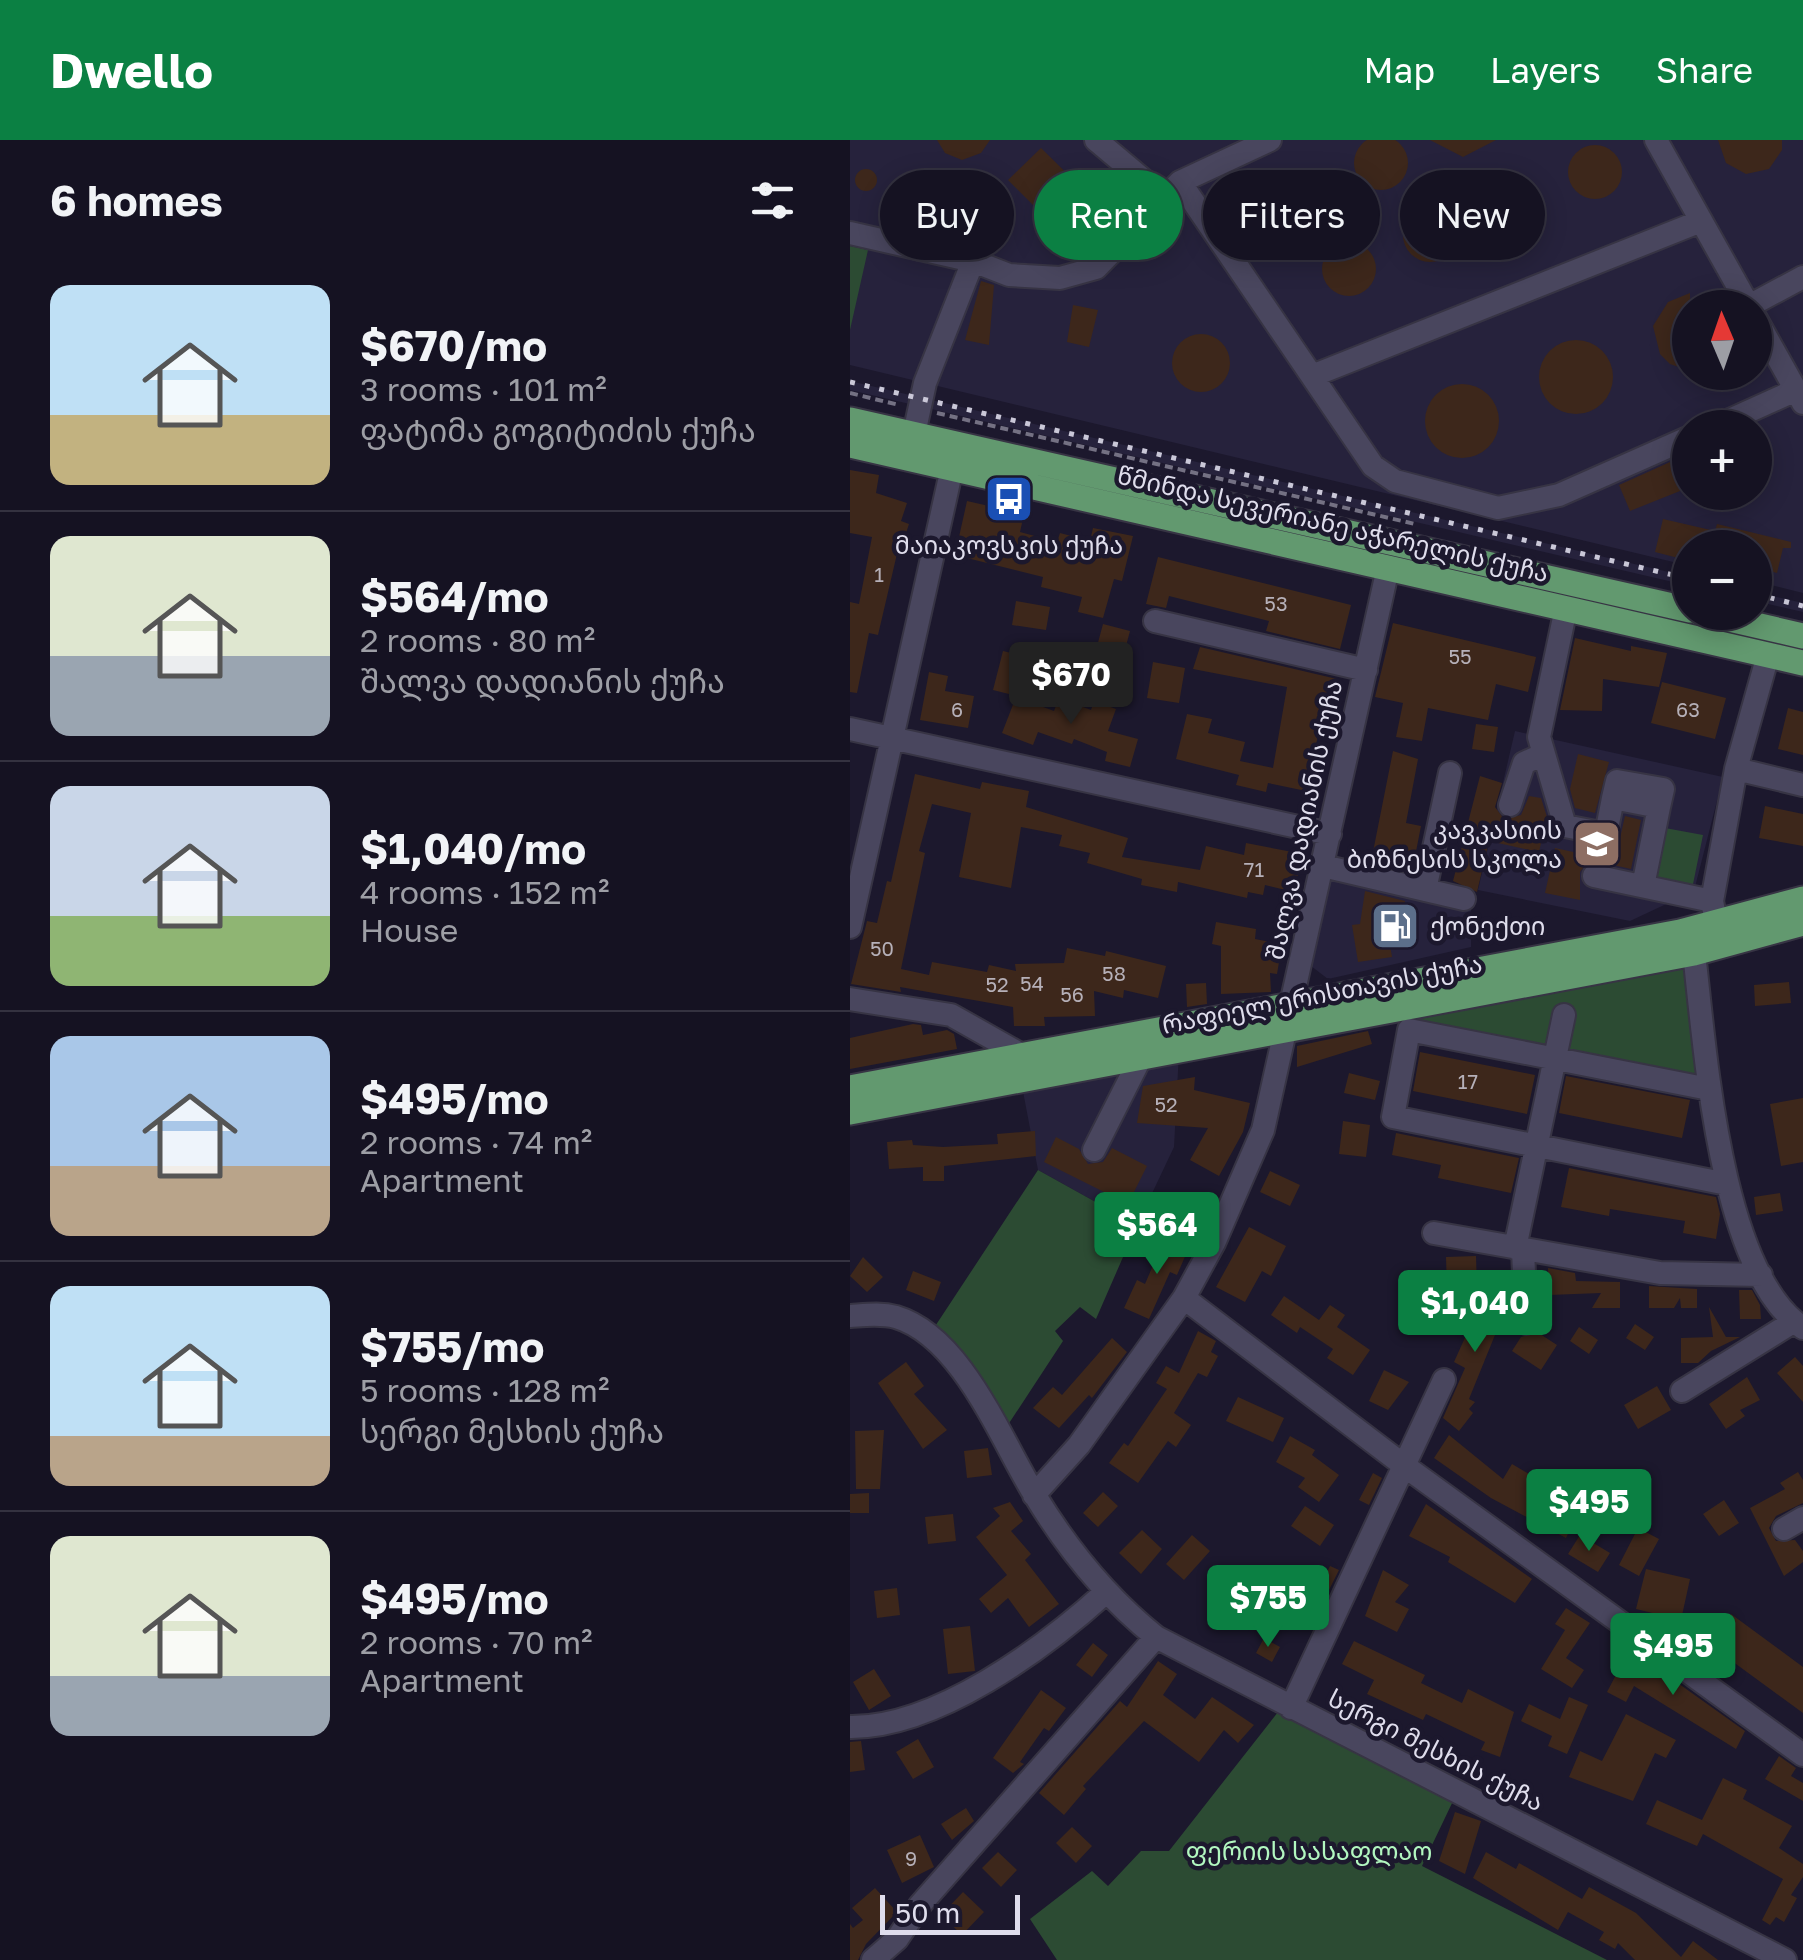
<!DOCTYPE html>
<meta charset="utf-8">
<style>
:root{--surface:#151222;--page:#1e1b2a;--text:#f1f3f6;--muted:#9d9ea5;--line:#343240;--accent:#0b8043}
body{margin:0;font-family:"Golos Text","Noto Sans Georgian",sans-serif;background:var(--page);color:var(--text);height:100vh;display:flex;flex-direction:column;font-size:38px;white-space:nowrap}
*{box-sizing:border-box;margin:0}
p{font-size:32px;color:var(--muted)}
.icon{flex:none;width:55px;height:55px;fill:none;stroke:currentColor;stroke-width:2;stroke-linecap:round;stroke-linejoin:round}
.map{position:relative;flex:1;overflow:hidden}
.side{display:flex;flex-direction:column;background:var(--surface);width:850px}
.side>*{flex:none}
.banner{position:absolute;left:30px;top:30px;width:772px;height:90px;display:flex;gap:20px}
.needle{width:65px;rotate:358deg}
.buttons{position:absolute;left:822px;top:150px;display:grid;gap:20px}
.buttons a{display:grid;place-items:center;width:100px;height:100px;border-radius:50%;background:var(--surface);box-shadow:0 5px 25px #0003,0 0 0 2px var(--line);font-size:50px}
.scale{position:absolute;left:30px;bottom:25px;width:140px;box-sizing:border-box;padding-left:10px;border:5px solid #dfddec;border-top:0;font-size:28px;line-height:35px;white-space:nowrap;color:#dfddec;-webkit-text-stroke:8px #1c182d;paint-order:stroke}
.price{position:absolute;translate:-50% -85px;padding:0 22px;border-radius:10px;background:var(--accent);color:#fff;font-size:32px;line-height:65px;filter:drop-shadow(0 2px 5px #0008)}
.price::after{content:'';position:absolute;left:50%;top:60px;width:30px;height:22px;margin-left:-15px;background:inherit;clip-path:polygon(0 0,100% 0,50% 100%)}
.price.on{background:#222;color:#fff}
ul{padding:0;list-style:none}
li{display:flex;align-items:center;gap:30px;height:250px;padding:0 50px}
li+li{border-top:2px solid var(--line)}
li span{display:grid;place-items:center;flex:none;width:280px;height:200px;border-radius:20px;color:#555}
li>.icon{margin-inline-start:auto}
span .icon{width:120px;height:120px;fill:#fffc;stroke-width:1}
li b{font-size:42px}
h2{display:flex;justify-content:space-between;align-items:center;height:120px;padding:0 50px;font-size:42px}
.pill{padding:0 35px;border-radius:45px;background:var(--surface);box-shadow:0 5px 25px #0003,0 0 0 2px var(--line);font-size:35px;line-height:90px}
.pill.on{background:var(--accent);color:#fff}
header{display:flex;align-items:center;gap:60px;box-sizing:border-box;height:140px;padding:0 50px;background:var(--accent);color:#fff}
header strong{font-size:48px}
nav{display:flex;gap:55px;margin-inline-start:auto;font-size:35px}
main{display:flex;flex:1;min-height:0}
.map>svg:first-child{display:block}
</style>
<header>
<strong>Dwello</strong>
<nav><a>Map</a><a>Layers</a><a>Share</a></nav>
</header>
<main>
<section class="side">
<h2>6 homes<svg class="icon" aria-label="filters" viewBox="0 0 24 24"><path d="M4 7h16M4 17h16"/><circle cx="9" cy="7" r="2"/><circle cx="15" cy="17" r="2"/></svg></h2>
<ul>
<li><span style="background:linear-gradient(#bfe0f5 65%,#c2b280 0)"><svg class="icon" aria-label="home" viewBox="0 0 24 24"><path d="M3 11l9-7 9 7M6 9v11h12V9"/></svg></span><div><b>$670/mo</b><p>3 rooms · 101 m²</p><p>ფატიმა გოგიტიძის ქუჩა</p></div></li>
<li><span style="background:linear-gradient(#dfe7d0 60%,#9aa5b1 0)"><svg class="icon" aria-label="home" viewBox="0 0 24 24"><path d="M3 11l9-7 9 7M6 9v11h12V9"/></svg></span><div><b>$564/mo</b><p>2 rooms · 80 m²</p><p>შალვა დადიანის ქუჩა</p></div></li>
<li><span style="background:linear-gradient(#c9d6e8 65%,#8fb573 0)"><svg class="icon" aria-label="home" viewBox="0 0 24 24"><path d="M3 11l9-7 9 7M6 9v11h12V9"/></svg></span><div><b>$1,040/mo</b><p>4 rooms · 152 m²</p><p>House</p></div></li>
<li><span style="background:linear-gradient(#a9c7e8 65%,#b9a48a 0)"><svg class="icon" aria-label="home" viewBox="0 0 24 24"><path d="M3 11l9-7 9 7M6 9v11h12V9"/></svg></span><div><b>$495/mo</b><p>2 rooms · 74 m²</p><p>Apartment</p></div></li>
<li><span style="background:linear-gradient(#bfe0f5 75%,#b9a48a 0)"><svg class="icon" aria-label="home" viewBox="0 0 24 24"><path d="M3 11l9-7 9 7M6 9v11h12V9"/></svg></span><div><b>$755/mo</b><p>5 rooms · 128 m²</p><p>სერგი მესხის ქუჩა</p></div></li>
<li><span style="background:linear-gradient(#dfe7d0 70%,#9aa5b1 0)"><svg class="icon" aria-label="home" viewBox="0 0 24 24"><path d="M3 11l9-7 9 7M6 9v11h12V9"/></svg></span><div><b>$495/mo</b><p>2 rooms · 70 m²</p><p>Apartment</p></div></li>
</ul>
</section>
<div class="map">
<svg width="953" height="1820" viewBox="0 0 953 1820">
<rect width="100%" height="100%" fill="#1c182d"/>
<path fill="#26223c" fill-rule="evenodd" d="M0 0H953V453L905 441V408H840V426L0 225ZM840 168H905V232H840ZM840 288H905V352H840Z
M0 241 840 437V446L0 250Z
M905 452 953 463V472L905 461Z
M665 591 873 637 844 751 780 781 628 750Z
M479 734 621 765V807L478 839 461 826Z
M329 912 324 1007 287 1085 188 1030 171 941Z"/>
<path fill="#2c4b33" d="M0 106 18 110 0 190Z
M815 688 853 695 842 749 804 741Z
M844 813 859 949 559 890 548 870Z
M188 1030 287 1085 246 1179 230 1167 205 1191 213 1201 152 1294 78 1197Z
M428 1572 604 1659 572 1726 757 1820H207L180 1779 242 1731 258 1746 291 1711H319Z"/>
<path fill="#3d271b" d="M504 23a27 27 0 1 1 54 0a27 27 0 1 1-54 0Z
M87 0H140L131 13 112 20 95 13Z
M580 0H646L613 17Z
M868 0H932V10L919 29 896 34 876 23Z
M718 32a27 27 0 1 1 54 0a27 27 0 1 1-54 0Z
M191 8 256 72 223 105 158 40Z
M417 56a27 27 0 1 1 54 0a27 27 0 1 1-54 0Z
M5 40a11 11 0 1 1 22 0a11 11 0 1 1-22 0Z
M634 66a27 27 0 1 1 54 0a27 27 0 1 1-54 0Z
M553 95a27 27 0 1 1 54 0a27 27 0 1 1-54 0Z
M472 129a27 27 0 1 1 54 0a27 27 0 1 1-54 0Z
M131 141 144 145 139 205 115 200Z
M840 153V231L820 224 810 214 803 186 818 162Z
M223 165 248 170 239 207 217 202Z
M322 223a29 29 0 1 1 58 0a29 29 0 1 1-58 0Z
M689 237a37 37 0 1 1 74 0a37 37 0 1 1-74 0Z
M575 281a37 37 0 1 1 74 0a37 37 0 1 1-74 0Z
M908 284 922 314 905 322V285Z
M840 313V347L780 371 769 345Z
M0 330 29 335 26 353 57 363 51 381 59 384 53 402 50 401 28 495 19 493 7 553 0 552V462L9 464 22 397 0 393Z
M117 361 174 374 170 392 207 402 210 393 240 401 243 388 283 396 272 441 264 439 253 478 228 472 232 457 191 447 193 437 105 415Z
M813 379 865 391 867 384 941 402V408H933L927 433 905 427V408H840V421L805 412Z
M308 417 501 465 490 509 416 491 419 481 319 456 316 468 296 464Z
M166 461 200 467 196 490 162 485Z
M543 483 686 517 678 552 646 544 638 580 578 568 572 601 546 597 553 563 525 557Z
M253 484 280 491 273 517 246 510Z
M725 498 781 511V506L817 513 809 547 753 539 752 571 710 570Z
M350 507 487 539 482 557 492 559 486 589 470 586 456 651 418 643 416 652 386 645 389 635 326 619 337 574 362 579 358 593 395 602 390 621 423 628 437 547 343 529Z
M153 511 181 518 171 557 143 550Z
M303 522 335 528 329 563 297 558Z
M79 532 98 536 95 551 124 556 118 588 70 580Z
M812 542 876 558 865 599 801 583Z
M166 557 204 571 209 558 241 570 244 561 266 569 258 591 288 599 280 627 255 621 257 612 224 599 222 604 188 592 183 605 152 593Z
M938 568 953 572V615L928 609Z
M626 584 648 587 644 612 622 609Z
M543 611 568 619 556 683 571 686 562 732 521 722Z
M728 614 759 622 745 673 725 668 720 649Z
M65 634 130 649 132 642 179 651 176 667 278 698 272 717 350 730 356 706 394 715 396 703 453 714 444 752 415 745 413 755 398 752 397 758 328 742 327 752 291 745 292 739 237 723 240 713 209 706 212 695 171 687 161 748 109 737 121 673 82 664 69 711 75 713 51 829 79 835 82 822 137 832 139 825 166 831 165 824 214 823 217 808 255 816 256 811 316 826 308 858 274 850 273 858 244 851 245 876 194 877 195 886H164L163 867 50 847 51 852 1 844 17 781 27 783 37 741 41 742Z
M630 636 652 643 645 667 654 679 671 675 679 656 691 658 697 677 689 712 639 701 627 752 603 741Z
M915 666 953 674V706L909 698Z
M775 676 791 680 781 729 754 723 757 709 770 698Z
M705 708 742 716 730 732V760L695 753Z
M515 751 555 761 553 773 534 770 542 817 508 822 502 785 510 784Z
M366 782 406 789 405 799 432 804 427 834 420 833 421 852 371 854V806L362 804Z
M939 842 941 863 905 866 904 845Z
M356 843 357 864 337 867 336 844Z
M63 884 71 885 73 895 97 890 104 894 107 909 0 929V898Z
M518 891 522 904 447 927V906Z
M570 912 685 935 677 974 563 951Z
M499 933 530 941 525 960 494 953Z
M716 936 840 960 832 998 709 973Z
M345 937 344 950 400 963 393 992 369 1036 340 1020 358 988 287 983 293 946Z
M953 958V1022L931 1026 920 964Z
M493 981 520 985 516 1017 489 1014Z
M185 991 186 1016 94 1026V1041H73V1027L39 1029 37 1002 62 1000 63 1005 93 1007 148 1004 147 994Z
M546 993 669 1018 661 1053 588 1038 591 1025 542 1015Z
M206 997 229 1009 238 1024 253 1022 262 1008 297 1026 278 1064 194 1022Z
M719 1028 866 1057 870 1074 866 1099 833 1093 835 1081 760 1069 759 1076 711 1067Z
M420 1031 450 1045 440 1066 410 1052Z
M930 1053 933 1071 906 1075 904 1057Z
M315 1054 337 1066 328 1081 306 1070Z
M399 1087 436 1106 421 1136 412 1131 395 1162 366 1147Z
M316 1095 340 1105 327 1135 320 1132 299 1179 274 1168 287 1140 295 1144Z
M626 1116 627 1148 597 1149 596 1117Z
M13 1117 33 1137 17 1152 0 1136Z
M698 1128 725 1133 726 1141 770 1142V1168H742L751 1153 699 1155Z
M63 1131 91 1142 84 1161 56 1150Z
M799 1146 847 1149V1168H831L830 1158 824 1168H799Z
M637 1149 660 1158 619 1259 625 1262 619 1269 623 1273 609 1291 593 1278 615 1228 604 1222Z
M889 1150H902L910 1165 911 1179H890Z
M434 1156 469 1180 480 1165 495 1175 487 1187 520 1210 503 1235 477 1218 483 1209 450 1187 447 1193 421 1175Z
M859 1167 876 1197H890L861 1211 848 1223H831V1198L863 1197Z
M785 1184 804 1197 795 1210 776 1198Z
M729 1187 748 1200 739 1214 720 1201Z
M348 1191 366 1201 361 1212 368 1216 357 1237 348 1233 324 1273 341 1285 326 1307 318 1301 288 1343 259 1323 274 1303 278 1306 317 1249 306 1243 316 1226 329 1233Z
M687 1192 707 1205 691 1230 662 1211 671 1197Z
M262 1198 277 1212 242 1258 239 1255 209 1288 183 1268 203 1247 212 1255Z
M945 1217 953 1226V1262L927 1233Z
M56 1222 74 1246 64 1254 97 1290 73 1309 28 1243Z
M534 1230 559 1242 538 1270 519 1261Z
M897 1237 910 1260 890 1270 895 1276 876 1289 859 1264Z
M807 1246 821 1270 788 1289 774 1265Z
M388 1257 434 1278 423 1302 376 1281Z
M34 1290 30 1349H6L5 1291Z
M599 1295 653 1339 662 1324 684 1337 681 1342 729 1371 716 1398 641 1358 584 1318Z
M440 1296 465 1310 462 1315 489 1335 469 1362 448 1347 455 1338 426 1322Z
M138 1308 142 1335 117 1338 114 1311Z
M948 1332 953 1340V1363L926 1376 919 1388 926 1401 945 1400 953 1411V1422L934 1436 900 1368 935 1349 930 1343Z
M523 1333 532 1338 519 1365 509 1360Z
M253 1352 268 1366 248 1387 233 1373Z
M19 1353V1373H0V1354Z
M874 1360 889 1383 869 1396 853 1374Z
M160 1362 173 1381 161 1391 181 1414 175 1420 209 1464 179 1487 158 1458 141 1473 129 1459 157 1435 126 1397 150 1376 143 1368Z
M576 1364 682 1439 665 1463 598 1422 600 1417 559 1396Z
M455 1366 484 1385 470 1406 441 1386Z
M103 1374 106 1401 78 1404 75 1377Z
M788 1388 809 1399 789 1436 769 1425Z
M292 1390 312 1409 291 1434 269 1413Z
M342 1395 360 1411 334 1440 316 1424Z
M730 1395 760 1413 748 1432 718 1414Z
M480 1426 489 1430 477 1454 468 1450Z
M796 1429 840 1439 831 1480 786 1469Z
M533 1430 559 1445 545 1462 559 1469 547 1492 515 1476Z
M380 1431 434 1464 424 1484 370 1448Z
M47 1448 50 1475 27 1478 24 1451Z
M716 1468 740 1483 716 1518 734 1530 722 1548 691 1529 715 1490 705 1484Z
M881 1474 953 1527V1573L860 1505Z
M120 1486 125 1531 98 1534 93 1489Z
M414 1498 430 1507 422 1522 406 1513Z
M504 1501 575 1535 571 1543 612 1563 618 1549 664 1572 650 1617 631 1610 635 1602 576 1574 573 1580 517 1554 524 1540 492 1524Z
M243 1503 258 1515 242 1537 226 1525Z
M778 1512 804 1526 895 1591 886 1609 784 1546 776 1562 757 1552Z
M308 1521 327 1534 313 1555 345 1579 362 1557 404 1585 388 1603 374 1590 349 1622 294 1581 233 1646 236 1649 214 1675 189 1653 270 1561 277 1567Z
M24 1529 41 1556 19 1570 3 1542Z
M191 1550 216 1568 199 1591 194 1588 170 1622 174 1624 163 1633 143 1618Z
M719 1557 738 1565 717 1614 698 1606 702 1596 671 1581 679 1564 710 1579Z
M776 1574 826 1600 816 1618 805 1613 783 1661 719 1637 730 1611 752 1621Z
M68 1599 84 1627 63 1639 46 1612Z
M11 1601 15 1630 0 1632V1602Z
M929 1616 946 1628 941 1636 953 1643V1661L915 1639Z
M873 1638 897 1650 893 1659 942 1686 929 1708 953 1724V1737L941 1755 947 1758 934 1782 926 1777 920 1785 912 1780 933 1739 853 1694 847 1706 796 1684 807 1660 852 1680Z
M116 1668 124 1681 102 1700 91 1684Z
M605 1672 631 1681 615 1734 589 1721Z
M222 1687 242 1706 226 1723 206 1703Z
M70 1695 84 1727 52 1743 37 1710Z
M148 1712 167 1730 151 1747 132 1728Z
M636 1712 666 1729 669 1723 732 1759 739 1747 786 1773 831 1817 843 1801 868 1820H785L768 1803 765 1809 749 1800 754 1792 718 1772 708 1790 623 1738Z
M25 1748 47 1772 16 1804 8 1820H0V1784L3 1788 13 1780 2 1768Z
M113 1752 134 1772 112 1795 91 1775Z"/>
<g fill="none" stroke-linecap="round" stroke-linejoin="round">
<g stroke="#373444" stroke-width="26">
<path id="minor" d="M246 0 315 58
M806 0 900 168
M330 42 523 326 545 341 648 368 709 355 840 297
M0 93 123 121 159 135 210 138 246 128 330 42 420 0
M899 166 953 137
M905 177 953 263
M462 236 851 81
M862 288 946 250
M64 294 75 243 123 121
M716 468 689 597 715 686 756 694 763 658 809 667 793 746
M305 481 516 530
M0 589 480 694
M886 629 953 645
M763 658 767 641 813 649 809 667
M660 665 674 623 694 614
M473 726 614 759
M744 736 862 761
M575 750 600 633
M866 782 862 761 886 629 918 515
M0 787 102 328
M844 813C855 906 869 1132 953 1188
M0 859 101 875 170 914
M859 949 559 890 543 977 877 1044
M244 1010 290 919
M584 1093 810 1133 911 1135
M665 1108 714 875
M673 1109 676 1183
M334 1158 556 1327 953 1615
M0 1176C16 1175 31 1173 46 1177 113 1197 152 1303 186 1357 219 1411 256 1457 306 1497L935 1820
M832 1251 943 1182
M184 1355 229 1305 334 1158 364 1103 413 990 538 428
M934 1389 953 1378
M441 1568 594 1240
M0 1587C86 1588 193 1509 255 1453
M23 1820 47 1799 70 1765 306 1497"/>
</g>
<g stroke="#373444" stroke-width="29">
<path id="major" d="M0 280 840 470
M0 305 953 523
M849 472 953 496
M0 948 830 792 953 759
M0 972 844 813 953 783"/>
</g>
<path stroke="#747183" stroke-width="4" stroke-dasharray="8 5" stroke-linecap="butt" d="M0 253 49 265
M87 273 565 384"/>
<use href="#minor" stroke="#49465e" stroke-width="22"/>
<use href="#major" stroke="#62996f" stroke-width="25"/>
<path stroke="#cac8d8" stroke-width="5" stroke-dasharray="5 10" stroke-linecap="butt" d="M0 242 840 439
M905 454 953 466"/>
</g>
<defs>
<g id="bus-square" transform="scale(2.5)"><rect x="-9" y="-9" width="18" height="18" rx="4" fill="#1a4fb4" stroke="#1c182d"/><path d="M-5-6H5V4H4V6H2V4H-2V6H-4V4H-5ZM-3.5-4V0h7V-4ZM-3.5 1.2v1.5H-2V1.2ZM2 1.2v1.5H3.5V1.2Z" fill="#fff"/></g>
<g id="school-square" transform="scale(2.5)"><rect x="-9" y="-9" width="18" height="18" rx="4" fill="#8d6e63" stroke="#1c182d"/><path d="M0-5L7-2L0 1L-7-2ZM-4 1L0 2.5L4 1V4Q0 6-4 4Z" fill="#fff"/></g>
<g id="fuel-square" transform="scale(2.5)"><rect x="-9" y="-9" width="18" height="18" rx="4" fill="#5c6f8a" stroke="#1c182d"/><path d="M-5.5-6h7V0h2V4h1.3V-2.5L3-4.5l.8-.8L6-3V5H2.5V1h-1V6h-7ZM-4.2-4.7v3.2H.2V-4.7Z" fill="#fff"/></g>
</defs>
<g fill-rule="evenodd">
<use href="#bus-square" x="159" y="359"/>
<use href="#school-square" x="747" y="704"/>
<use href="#fuel-square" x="545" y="786"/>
</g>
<g text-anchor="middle" stroke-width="9" stroke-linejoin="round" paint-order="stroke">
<g font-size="20" fill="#b6b0b8">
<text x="29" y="442">1</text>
<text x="426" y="471">53</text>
<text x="610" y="524">55</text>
<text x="107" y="577">6</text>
<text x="838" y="577">63</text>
<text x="404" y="737">71</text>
<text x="32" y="816">50</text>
<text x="264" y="841">58</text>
<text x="182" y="851">54</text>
<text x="147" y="852">52</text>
<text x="222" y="862">56</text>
<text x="618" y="949">17</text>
<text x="316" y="972">52</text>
<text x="61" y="1726">9</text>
</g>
<g font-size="25" fill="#dfddec" stroke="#1c182d">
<text transform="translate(483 384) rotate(13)" y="9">წმინდა სევერიანე აჭარელის ქუჩა</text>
<text transform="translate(454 680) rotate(-78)" y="9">შალვა დადიანის ქუჩა</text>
<text transform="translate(472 854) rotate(-11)" y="9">რაფიელ ერისთავის ქუჩა</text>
<text transform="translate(586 1610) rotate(27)" y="9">სერგი მესხის ქუჩა</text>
</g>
<g font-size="25" fill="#dfddec" stroke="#1c182d">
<text x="159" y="414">მაიაკოვსკის ქუჩა</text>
<text x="712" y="699" text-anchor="end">კავკასიის<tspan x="712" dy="29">ბიზნესის სკოლა</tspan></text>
<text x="580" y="795" text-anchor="start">ქონექთი</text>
</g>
<g font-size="25" fill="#b2f7c0" stroke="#1c182d">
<text x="459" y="1720">ფერიის სასაფლაო</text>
</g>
</g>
</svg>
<div class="buttons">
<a><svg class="needle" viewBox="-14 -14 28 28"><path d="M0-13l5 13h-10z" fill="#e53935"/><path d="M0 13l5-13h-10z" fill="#9d9ea5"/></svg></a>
<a>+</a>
<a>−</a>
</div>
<div class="scale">50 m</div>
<b class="price on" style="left:221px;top:587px">$670</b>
<b class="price" style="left:307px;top:1137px">$564</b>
<b class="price" style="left:625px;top:1215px">$1,040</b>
<b class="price" style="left:739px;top:1414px">$495</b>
<b class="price" style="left:418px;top:1510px">$755</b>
<b class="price" style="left:823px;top:1558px">$495</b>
<div class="banner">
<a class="pill">Buy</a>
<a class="pill on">Rent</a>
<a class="pill">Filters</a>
<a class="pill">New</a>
</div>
</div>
</main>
